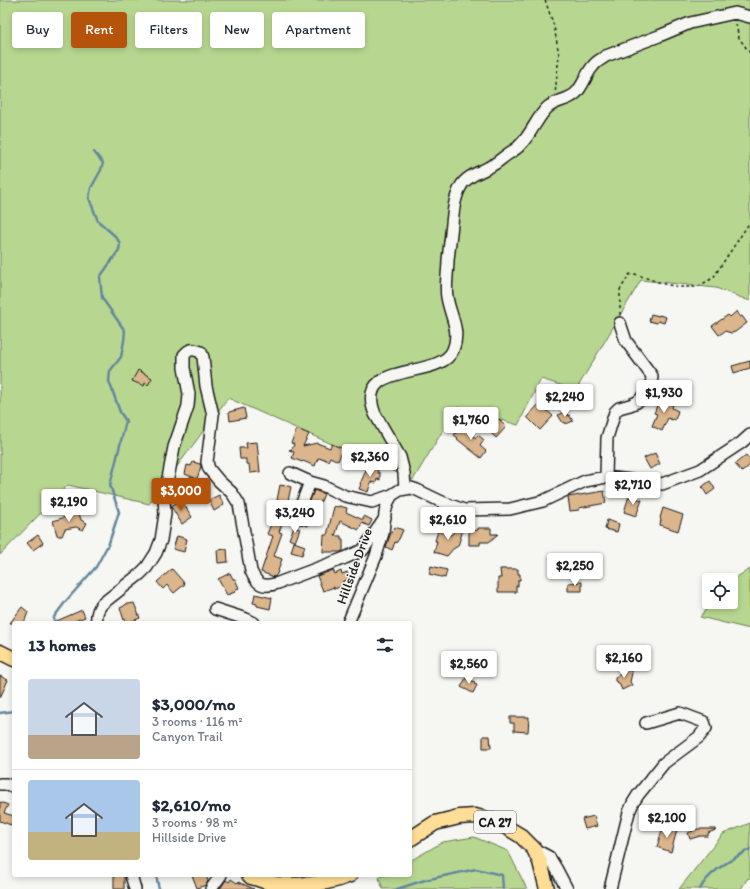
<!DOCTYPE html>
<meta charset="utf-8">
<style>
:root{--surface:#fff;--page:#f6f6f7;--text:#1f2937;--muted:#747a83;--line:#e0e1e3;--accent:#b45309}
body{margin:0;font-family:Itim,sans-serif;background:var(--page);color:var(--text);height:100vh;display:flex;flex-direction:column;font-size:15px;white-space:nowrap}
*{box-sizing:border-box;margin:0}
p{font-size:13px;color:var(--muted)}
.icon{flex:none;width:22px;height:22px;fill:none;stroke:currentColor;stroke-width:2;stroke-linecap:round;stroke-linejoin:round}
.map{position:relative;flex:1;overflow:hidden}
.details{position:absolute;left:12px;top:621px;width:400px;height:256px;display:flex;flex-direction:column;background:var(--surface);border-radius:4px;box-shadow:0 2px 6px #0003}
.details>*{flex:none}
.guide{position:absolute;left:12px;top:12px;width:400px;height:36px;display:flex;gap:8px}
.controls{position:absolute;left:702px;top:573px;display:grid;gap:8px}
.controls a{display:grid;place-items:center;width:36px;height:36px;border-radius:4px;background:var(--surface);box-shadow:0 2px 6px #0003;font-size:20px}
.price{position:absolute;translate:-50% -34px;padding:0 9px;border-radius:4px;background:#fff;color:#222;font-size:13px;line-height:26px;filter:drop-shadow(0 1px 2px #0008)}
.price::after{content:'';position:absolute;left:50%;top:24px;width:12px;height:9px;margin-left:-6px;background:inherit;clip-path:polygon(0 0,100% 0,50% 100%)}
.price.current{background:var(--accent);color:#fff}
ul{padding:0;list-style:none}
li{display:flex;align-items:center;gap:12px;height:100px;padding:0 16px}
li+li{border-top:1px solid var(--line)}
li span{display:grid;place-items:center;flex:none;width:112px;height:80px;border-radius:4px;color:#555}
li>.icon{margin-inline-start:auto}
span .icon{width:48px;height:48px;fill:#fffc;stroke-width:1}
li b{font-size:17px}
h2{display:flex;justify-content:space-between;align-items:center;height:48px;padding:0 16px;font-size:17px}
.chip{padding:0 14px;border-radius:4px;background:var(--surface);box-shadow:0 2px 6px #0003;font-size:14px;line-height:36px}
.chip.current{background:var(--accent);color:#fff}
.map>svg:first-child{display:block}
</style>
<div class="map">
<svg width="750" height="889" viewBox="0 0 750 889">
<rect width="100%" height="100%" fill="#f6f6f2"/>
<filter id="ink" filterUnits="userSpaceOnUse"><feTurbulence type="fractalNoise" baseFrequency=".025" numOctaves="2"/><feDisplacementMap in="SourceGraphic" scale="8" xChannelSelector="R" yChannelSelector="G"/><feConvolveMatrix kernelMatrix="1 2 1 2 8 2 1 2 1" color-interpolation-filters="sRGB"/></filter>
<g filter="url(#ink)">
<path fill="#b7d790" stroke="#6a7a56" d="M0 0H750V301L716 288 641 280 576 390 541 379 518 425 457 407 413 480 228 398 149 504 68 485 0 555Z
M750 569V629L700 617 713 602H731V582L735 578Z
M750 823V878L747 879 741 889H679L723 834Z
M474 837 508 851 527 889H383L379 878 384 875H410V861L443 842Z"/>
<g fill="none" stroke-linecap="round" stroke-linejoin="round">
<path stroke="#63879d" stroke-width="2.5" d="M54 623V617L66 601 96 567 109 543 119 512 110 485 126 421 120 412 109 381 110 371 121 357 124 341 125 331 102 298 100 277 119 250 120 243 115 236 98 221 89 198 91 188 101 170 103 163 94 152
M0 713 14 711
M156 875 159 889
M397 889 425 880 476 869 502 875 503 889
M700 889C710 870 732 860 750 849"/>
</g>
<path fill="#dbb58c" stroke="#1c1c1c" d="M737 311 740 317 742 316 747 323 735 332 731 333 725 331 719 335 712 326 728 315 730 317Z
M651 314 659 316V315L666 317 664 323 658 321 657 323 649 321Z
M750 361V368L734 373 732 366Z
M138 370 152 378 148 385 145 383 144 386 132 381Z
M659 399 673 405 672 408 678 411 675 420 673 419 672 420 668 418 662 431 652 426 657 414 654 413 655 411Z
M541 402 546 407 544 408 553 416 540 430 527 417Z
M244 408 246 418 230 421 229 412Z
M458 410 466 417 461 424 452 418Z
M565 411 568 416 569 415 573 421 566 424 565 422 563 423 558 415Z
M499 419 506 427 496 438 488 430Z
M461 426 476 438 478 435 484 440 480 446 486 451 481 458 457 439 458 438 454 435Z
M297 429 309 434 303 446 317 443 330 448 332 444 343 449 338 461 330 457 328 461 322 458V459L318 458 315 466 303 461 302 462 292 458 294 452 289 450 292 449 294 444 291 443Z
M257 442 260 472 250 473 249 464H246V459H240L239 448H247L246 443Z
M655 453 660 464 650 469 644 458Z
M746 455 750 460V465L742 472 735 464Z
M193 462 200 464 201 466 197 479 185 474 187 465 191 466Z
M370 464H377L378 473H380V480L377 479 376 483 371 482 368 492 359 489 361 484H360L367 468 371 467Z
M710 481 715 489 707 495 702 487Z
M280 485 284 486V485L291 487 286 510 278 508 280 501 277 500Z
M314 490 324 494 319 506 317 505 308 526 301 524Z
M604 491 606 503 579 508V510L570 511 568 497Z
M219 495 224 505 214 511 209 500Z
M629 496 642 500 636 516 624 512Z
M181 500 192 517 182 524 172 508 171 506Z
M335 506 338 507 339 506 347 508 346 512 363 520 364 516 372 520 369 526 362 523 359 530 340 521 335 536H341V539H343V551L340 552H323L324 535H327L334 507Z
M663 508 683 515 678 531 660 525 661 519 660 518Z
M78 510 81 520 87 523 83 530 76 527 65 529 62 536H59L57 535 53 521 72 515 71 512Z
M271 517 283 521 279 532 282 533 274 556 282 559 277 574 274 577 261 572 273 536 267 534 271 524 269 523Z
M466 520 458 546 453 549 447 556 434 552 437 541H435L438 531 451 535Z
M607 520 619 524 617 532 605 529Z
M294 527 300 529 295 542 289 539Z
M395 527 403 530 399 539 396 543 395 542 392 550 386 547 392 530 393 531Z
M478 528H491V534H498L489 542H480V545H469V531L478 530Z
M38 535 43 543 33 550 27 543Z
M177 536 187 539 184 552 173 549Z
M294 542 305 546 302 555 291 552Z
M227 549 228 562 218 563 217 550Z
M431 566 447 570 445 578 429 574Z
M172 569 185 584 174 593 167 585 163 589 157 582Z
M500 569H518V574H520V580H518V586H516V592H498V578H501Z
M333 570 335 574 341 571 342 574 347 572 349 579 342 582 343 586 334 589V587L323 591 317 576Z
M230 573 233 579H235L239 588 234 590 235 592 227 595 218 579Z
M582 582V591H568V583Z
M255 594 272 598 270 609 257 606V604L253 603Z
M134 603 140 618 127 623 125 619 124 620 120 608 124 606 126 604H129Z
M22 607 28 612 24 623H10Z
M82 610 85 617 70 623H52Z
M630 669 632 673 630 682 632 685 622 690 619 683 615 681V677Z
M0 676 8 680 0 698Z
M466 678 475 682 474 684 477 685 473 693 461 687Z
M510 717H529L528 732 514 731V723H510Z
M483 736H490L491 748H483Z
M0 802 8 805 4 813 14 816 11 825 0 821Z
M594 816 597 826 585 829 582 819Z
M663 827 668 829 669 828 677 830 671 852 657 847Z
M697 829H716V830L708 833V836H700L690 839 688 833Z
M114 875H124V889H114Z
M192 875H206L208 881 206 885 197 888Z
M231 879 237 883 238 882 254 889H220L226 880 229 882Z"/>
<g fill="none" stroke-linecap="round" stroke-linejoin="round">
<g stroke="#1c1c1c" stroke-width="14">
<path id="minor" d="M290 473 310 482 324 486 345 496 372 502 392 495
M606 477 607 438 615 412 619 408 630 405 637 402 644 396 651 388 652 376 626 341 620 323
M405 489 404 473 400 457 375 414C353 359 440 381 453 350 461 330 450 316 447 297 445 286 448 271 448 260 449 251 450 242 451 233 453 217 453 200 461 186 466 176 481 172 491 166 497 163 502 158 508 154 512 151 517 149 520 145 531 135 536 119 547 108 555 100 568 101 576 93 584 85 586 73 594 65 597 61 602 59 606 56L659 36 690 23 735 13 750 17
M296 519 310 482
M215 609 246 619 254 623
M97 623C96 615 97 610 102 604L140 574 147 567 156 553 161 540 165 514 164 499 174 447 188 406 189 394 184 368V355C190 348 193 349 201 352L203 357 206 386 213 415 207 462 209 469 219 481 232 493 239 504 251 571C257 585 263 588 278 583L345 558 363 550 385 518
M348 623 376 556 383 533 385 513 388 502 392 495 400 490 411 488 417 490 442 502 464 510 510 509 543 501 585 481 606 477 662 484 700 470 741 443 750 435
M0 784H6L14 788
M534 849 549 857 557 870 567 889
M131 875 135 889
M211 889 221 875
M610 889 629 812 633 803 638 795 664 763 699 737 706 728 704 722 680 713 646 723"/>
</g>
<g stroke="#1c1c1c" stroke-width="17">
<path id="major" d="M0 652 14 659
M410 839 435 823 459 817 475 816 491 820 506 827 521 836 534 849 540 862 547 889
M249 875 251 877C259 879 268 883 276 884 300 886 327 885 350 875"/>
</g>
<path stroke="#1c1c1c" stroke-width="1.5" stroke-dasharray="3 3" stroke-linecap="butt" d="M545 0 554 26 559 55 555 94
M736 24 739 38 750 53
M620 315V290L629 275 631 274H635L664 284 679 287H697L713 278 750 222"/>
<use href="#minor" stroke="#f6f6f2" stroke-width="11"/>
<use href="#major" stroke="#fedd96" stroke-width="14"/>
</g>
</g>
<g text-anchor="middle" stroke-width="3" stroke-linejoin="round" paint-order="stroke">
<rect fill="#f6f6f2" stroke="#5d5d5c" stroke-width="1" x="474" y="811" width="42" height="22" rx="3"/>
<g font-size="13" font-weight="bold" fill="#1c1c1c">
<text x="495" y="827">CA 27</text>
</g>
<g font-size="14" fill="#1c1c1c" stroke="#f6f6f2">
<text transform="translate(354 566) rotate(-70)" y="5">Hillside Drive</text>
</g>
</g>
</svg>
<div class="controls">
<a><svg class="icon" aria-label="locate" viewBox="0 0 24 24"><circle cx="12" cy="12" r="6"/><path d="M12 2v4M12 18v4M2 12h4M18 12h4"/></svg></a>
</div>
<b class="price" style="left:664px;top:414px">$1,930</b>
<b class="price" style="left:565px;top:418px">$2,240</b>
<b class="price" style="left:471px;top:441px">$1,760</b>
<b class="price" style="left:370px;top:478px">$2,360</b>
<b class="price" style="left:633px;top:506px">$2,710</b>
<b class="price current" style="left:181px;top:512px">$3,000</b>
<b class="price" style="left:69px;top:523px">$2,190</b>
<b class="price" style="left:295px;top:534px">$3,240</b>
<b class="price" style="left:448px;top:541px">$2,610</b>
<b class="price" style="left:575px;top:587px">$2,250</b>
<b class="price" style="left:624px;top:679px">$2,160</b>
<b class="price" style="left:469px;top:685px">$2,560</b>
<b class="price" style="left:667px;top:839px">$2,100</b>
<div class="guide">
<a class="chip">Buy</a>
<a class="chip current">Rent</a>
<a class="chip">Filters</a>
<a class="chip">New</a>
<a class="chip">Apartment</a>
</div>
<section class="details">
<h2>13 homes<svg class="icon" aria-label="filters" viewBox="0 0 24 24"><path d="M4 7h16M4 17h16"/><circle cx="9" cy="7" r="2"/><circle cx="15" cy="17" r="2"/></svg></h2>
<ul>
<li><span style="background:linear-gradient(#c9d6e8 70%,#b9a48a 0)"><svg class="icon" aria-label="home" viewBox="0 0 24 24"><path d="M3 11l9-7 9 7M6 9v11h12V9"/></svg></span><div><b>$3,000/mo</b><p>3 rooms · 116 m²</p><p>Canyon Trail</p></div></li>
<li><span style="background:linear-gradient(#a9c7e8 65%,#c2b280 0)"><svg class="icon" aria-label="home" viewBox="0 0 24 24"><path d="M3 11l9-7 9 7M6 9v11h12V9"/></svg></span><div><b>$2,610/mo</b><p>3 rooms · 98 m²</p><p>Hillside Drive</p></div></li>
</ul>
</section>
</div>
